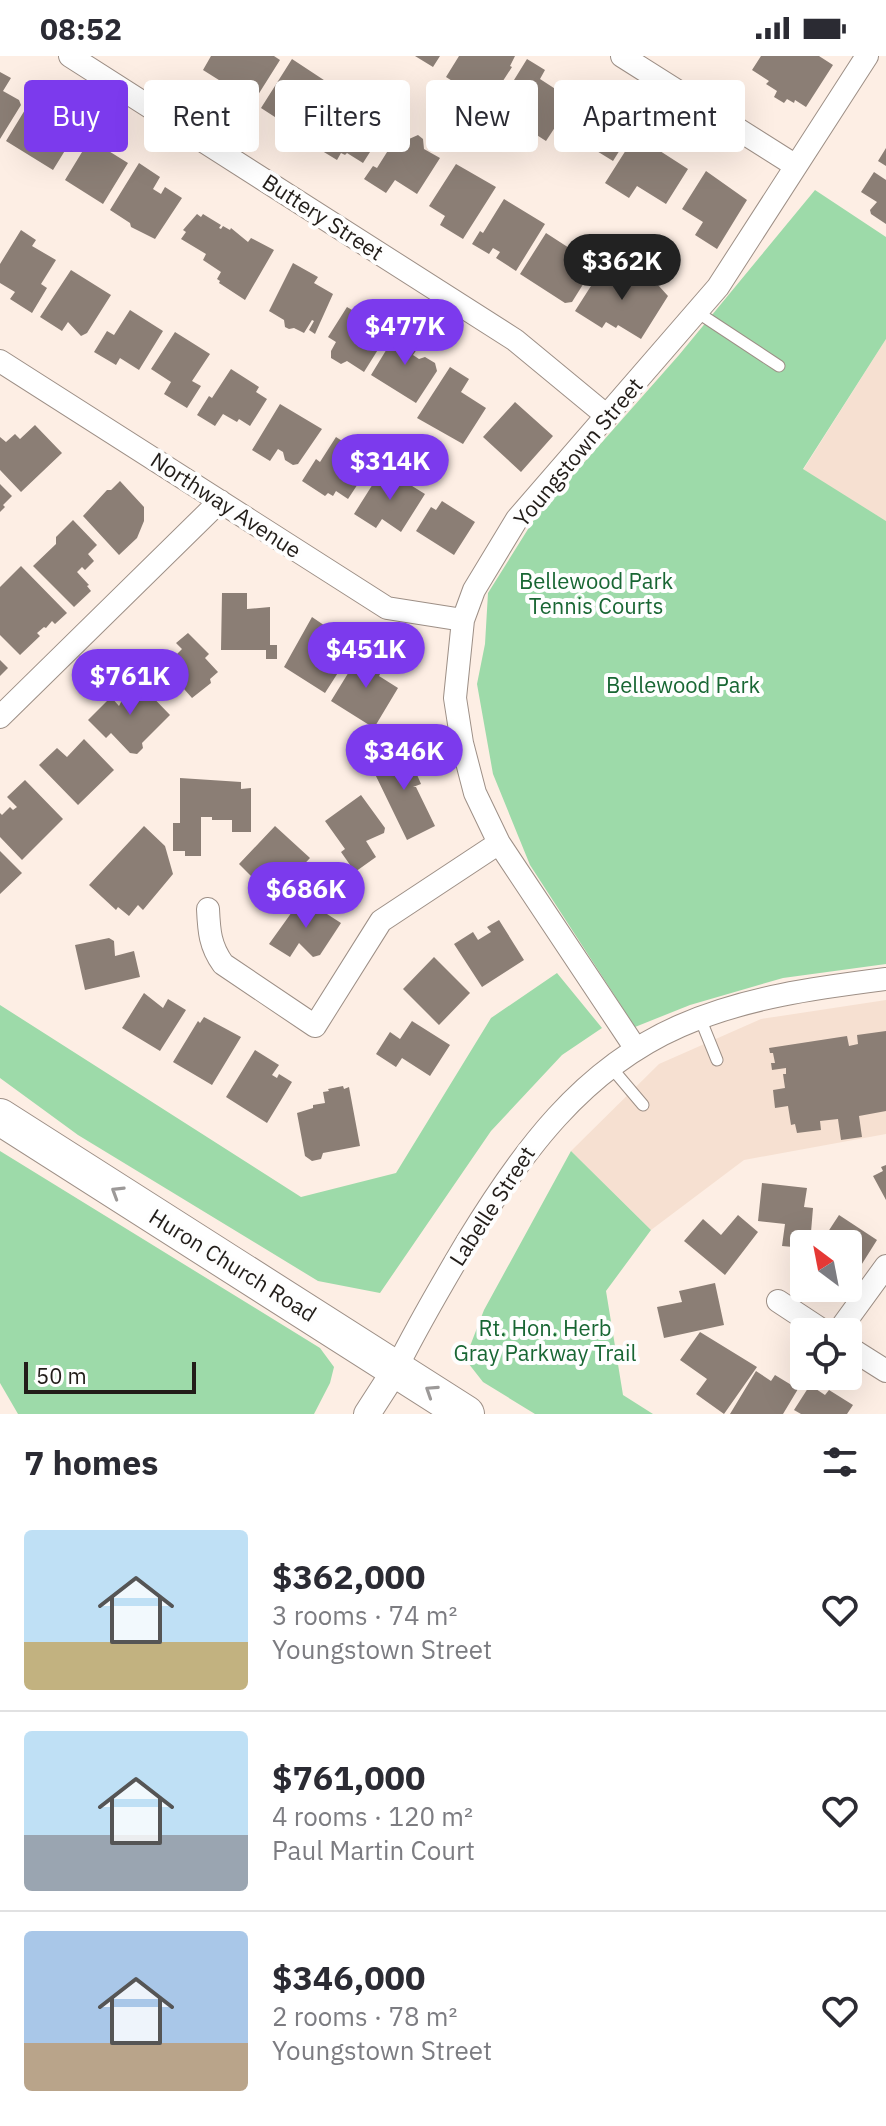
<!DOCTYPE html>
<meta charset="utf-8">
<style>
:root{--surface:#fff;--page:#f7f7f7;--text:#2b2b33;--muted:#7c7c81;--line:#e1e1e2;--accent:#7c3aed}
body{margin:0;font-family:"IBM Plex Sans",sans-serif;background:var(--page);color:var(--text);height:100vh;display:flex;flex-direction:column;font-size:30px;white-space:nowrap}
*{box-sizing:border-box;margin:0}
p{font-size:26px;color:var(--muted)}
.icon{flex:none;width:44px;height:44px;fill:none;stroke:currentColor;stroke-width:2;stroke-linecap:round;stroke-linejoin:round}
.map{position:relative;height:1358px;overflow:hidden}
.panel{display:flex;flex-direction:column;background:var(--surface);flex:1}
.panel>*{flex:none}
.top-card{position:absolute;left:24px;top:24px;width:838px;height:72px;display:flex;gap:16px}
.needle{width:52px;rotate:328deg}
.buttons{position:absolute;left:790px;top:1174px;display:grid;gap:16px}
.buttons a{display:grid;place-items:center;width:72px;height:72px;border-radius:8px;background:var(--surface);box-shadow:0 8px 32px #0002;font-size:40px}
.scale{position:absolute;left:24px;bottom:20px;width:172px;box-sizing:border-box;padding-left:8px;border:4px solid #221d19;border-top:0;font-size:22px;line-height:28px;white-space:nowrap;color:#221d19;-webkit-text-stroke:6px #fefefe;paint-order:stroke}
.price{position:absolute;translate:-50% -68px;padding:0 18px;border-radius:28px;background:var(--accent);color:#fff;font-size:26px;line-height:52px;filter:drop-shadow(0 2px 4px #0008)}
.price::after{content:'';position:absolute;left:50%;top:48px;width:24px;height:18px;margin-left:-12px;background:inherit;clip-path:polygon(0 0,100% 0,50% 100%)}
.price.current{background:#222;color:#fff}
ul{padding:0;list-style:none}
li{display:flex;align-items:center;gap:24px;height:200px;padding:0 24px}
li+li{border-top:2px solid var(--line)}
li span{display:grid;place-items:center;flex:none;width:224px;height:160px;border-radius:8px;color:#555}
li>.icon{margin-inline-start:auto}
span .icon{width:96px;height:96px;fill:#fffc;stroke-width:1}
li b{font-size:34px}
h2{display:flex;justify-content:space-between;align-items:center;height:96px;padding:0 24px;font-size:34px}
.tag{padding:0 28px;border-radius:8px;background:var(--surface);box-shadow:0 8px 32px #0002;font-size:28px;line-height:72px}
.tag.current{background:var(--accent);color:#fff}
.status{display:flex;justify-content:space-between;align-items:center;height:56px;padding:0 40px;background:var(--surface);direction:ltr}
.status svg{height:22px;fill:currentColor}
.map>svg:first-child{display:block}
</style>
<div class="status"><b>08:52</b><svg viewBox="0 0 49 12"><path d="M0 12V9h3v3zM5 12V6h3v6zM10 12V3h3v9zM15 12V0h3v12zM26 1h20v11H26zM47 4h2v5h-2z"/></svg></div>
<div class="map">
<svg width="886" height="1358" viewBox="0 0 886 1358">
<rect width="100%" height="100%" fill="#fdeee4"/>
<path fill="#f6e0d1" d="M886 283V465L803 414Z
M886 944V1078L744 1104 651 1174 571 1095 659 1008 761 963Z"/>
<path fill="#9ddaa9" d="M815 134 886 181V283L803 413 886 465V908L783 922 690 949 635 971 530 809 493 718 477 628 485 588 488 537 535 462 679 299Z
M557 917 602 972 562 999 491 1075 380 1237 318 1225 78 1079 0 1022V949L301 1141 396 1117 491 962Z
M0 1095 320 1292 334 1311 330 1327 314 1358H18L0 1327Z
M571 1095 651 1174 606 1235 623 1339 653 1358H535L483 1326 465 1303 484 1254Z"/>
<path fill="#8b7e75" d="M211 0H274L280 4 251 50 228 35 230 31 203 14Z
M415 0H440L433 11Z
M459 0H515L510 10 512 11 488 48 446 21Z
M761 0H819L833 9 806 51 795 44 794 47 787 43 784 47 774 41 777 35 766 28 769 25 752 14Z
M292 3 336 32 304 82 281 68 288 58 284 55 278 63 261 52Z
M527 3 545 14 540 23 560 36 555 45 567 53 546 85 501 56 519 28 514 24Z
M0 16 11 22 3 35 19 44 21 49 0 83Z
M34 39 57 53 52 61 60 65 65 57 82 67 53 114 6 85Z
M579 44 609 63 611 59 633 73 613 105 561 73Z
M341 48 361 61 365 54 380 64 377 70 384 74 363 107 347 97 345 99 341 97 337 104 314 90Z
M640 72 665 88 660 95 688 113 666 148 637 130 629 142 605 127Z
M399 77 409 83 418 79 423 83 424 93 440 102 417 138 395 124 386 137 364 123 373 110 377 112Z
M93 78 110 89 107 94 128 107 103 148 65 124Z
M886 92V110L878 105Z
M139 107 160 121 153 133 161 138 165 131 182 142 155 183 131 171 130 167 110 154Z
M456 108 496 131 463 183 440 169 445 160 429 150Z
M706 115 747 144 717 193 695 179 703 166 682 153Z
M874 116 886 124V168L871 158 870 154 877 146 861 136Z
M504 143 545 168 516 215 496 202 500 196 493 192 489 198 472 188 480 175 483 177Z
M197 158 201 161 203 158 221 169 219 172 221 173 223 170 230 174 231 172 248 186 251 182 274 194 245 244 219 227 220 225 217 223 221 216 203 204 206 198 181 183 186 176 183 174Z
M21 174 36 184 32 190 56 204 41 228 47 232 32 257 10 243 15 236 0 227V208Z
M546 177 583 201 589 197 596 202 597 206 572 246 565 247 520 218Z
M293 207 318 221 314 227 333 238 315 278 309 274 314 265 312 264 304 277 294 272 289 273 285 271 284 264 269 255Z
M605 208 633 226 637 220 652 230 658 229 668 240 641 283 618 269 616 272 606 266 602 272 575 255Z
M71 214 111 239 87 277 81 280 68 266 62 275 40 261Z
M347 251 364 261 370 252 391 265 381 281 384 284 364 316 347 305 341 308 331 302V295L336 286 328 281Z
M130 254 163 275 139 314 120 302 116 309 94 296 107 275 114 279Z
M399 273 422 286 413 299 419 303 425 301 435 307 437 315 416 347 371 319Z
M175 276 210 298 192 325 201 330 187 352 164 338 171 326 151 313Z
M450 311 469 323 461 336 486 352 463 388 417 362Z
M231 313 259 331 256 336 267 343 250 370 239 363 237 366 223 358 215 370 197 359 209 340 212 342Z
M515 346 553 380 521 416 483 381Z
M280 348 322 373 298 408 293 409 285 404 283 396 278 393 270 405 252 394Z
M35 369 62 397 21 436 0 414V381L6 386 15 378 20 383Z
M336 381 373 405 348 443 336 435 333 440 328 437 325 440 302 425 316 403 320 406Z
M383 412 425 438 401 476 382 463 376 472 354 458Z
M120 425 144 451V465L137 482 119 499 83 460 107 434H111Z
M0 428 12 440 3 449 5 451 0 456Z
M442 445 475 466 454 499 416 475 431 451 436 454Z
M73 464 97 489 88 498 94 505 85 514 82 511 77 516 89 529 87 530 91 535 74 551 33 510 56 488V481Z
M21 510 67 557 55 568 52 565 46 572 44 571 37 577 40 580 20 599 0 579V531Z
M222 537H247V553L270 551V589H277V603H266V594H221Z
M312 561 334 576 325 589 331 593 332 590 338 592 348 601 325 637 284 611Z
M188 577 209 598 205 602 218 616 210 623 211 627 192 642 177 625 162 639 138 613 155 597 164 605 173 596 176 599 182 593 176 587Z
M363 593 386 607 379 620 398 632 374 672 331 645Z
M0 604 8 612 0 620Z
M129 624 138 632 141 629 170 659 142 687 143 692 137 698 130 697 111 677 106 682 88 664 111 641 119 650 124 640 118 634Z
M84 683 114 714 78 749 39 709 57 692 67 701Z
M406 688 417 713 415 714 421 728 413 731H416L435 770 407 784 374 716 386 710 383 704 391 700 389 696Z
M180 722 241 726V733L251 732V776H232V764H212V761H201V800H185V795H173V767H180Z
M25 724 63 763 22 804 0 781V757L2 759 10 751 13 754 17 751 7 741Z
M361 739 385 772 384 777 366 785 376 801 355 816 341 796 345 793 325 765Z
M144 770 165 790 173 818 143 854 138 849 129 860 118 851 116 854 89 829Z
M275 770 310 802 278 836 263 822 258 827 239 808Z
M0 795 22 817 0 838Z
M302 842 341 867 320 899 313 901 299 887 290 901 269 888Z
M499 864 524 904 482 931 454 888 473 876 478 884 491 876 487 871Z
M109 882 114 885 115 900 134 895 140 921 85 934 75 889Z
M434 901 470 937 439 969 403 933Z
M144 937 163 952 168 943 186 954 160 995 122 972Z
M204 961 241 981 212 1029 173 1006 198 965 200 967Z
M412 965 450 989 430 1020 402 1002 396 1011 376 998 390 976 400 983Z
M886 975V1055L859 1060 862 1081 841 1084 838 1063 820 1065 821 1074 797 1077 795 1068 791 1069 788 1050 775 1052 773 1034 785 1032 783 1018H786V1012L772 1014 771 1007H775L773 997H770L769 992 847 980 849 990 858 988 857 979Z
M255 994 279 1009 272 1019 277 1022 279 1018 292 1026 267 1067 226 1041Z
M343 1030 344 1033 349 1031 360 1090 323 1097 321 1103 312 1105 305 1100 297 1057 313 1052V1049L325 1047 323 1036 329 1035 328 1033Z
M886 1109V1144L873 1120 883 1115 881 1111Z
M762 1127 807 1132 804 1151 813 1152 810 1188H804V1192L782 1190 785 1168 758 1165Z
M738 1159 758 1176 725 1219 684 1185 703 1163 721 1179Z
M839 1159 877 1184 855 1219 848 1214V1188H820Z
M715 1227 724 1269 664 1282 657 1251 682 1246 679 1235Z
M700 1276 757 1311 724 1358 696 1338 707 1323 680 1304Z
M756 1315 771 1325 775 1319 798 1333 783 1358H730Z
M810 1329 825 1339 829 1334 853 1349 847 1358H801L794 1354Z"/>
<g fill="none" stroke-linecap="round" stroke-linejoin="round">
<g stroke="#9d8f86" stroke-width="13">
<path id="service" d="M697 256 779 310
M700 962 717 1004
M610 1010 643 1049"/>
</g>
<g stroke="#9d8f86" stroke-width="24">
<path id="minor" d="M70 0 515 284 607 360
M622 0 796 110
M0 305 387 552 463 564
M0 661 220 445
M208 853C209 875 210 890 223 908L315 970 381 865 499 787
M636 993 499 787 475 737 462 687 455 642 463 564 474 534 517 463 718 231 867 0
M778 1245 825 1276
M838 1276 886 1210
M848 1291 886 1315
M396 1313C418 1269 442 1228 467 1186 521 1097 582 1013 680 970 746 941 816 932 886 923"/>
</g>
<g stroke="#9d8f86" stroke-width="28">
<path id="tertiary" d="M367 1358 396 1313"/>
</g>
<g stroke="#9d8f86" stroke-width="38">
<path id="trunk" d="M0 1061 466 1358"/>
</g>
<use href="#service" stroke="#fff" stroke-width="11"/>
<use href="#minor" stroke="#fff" stroke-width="22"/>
<use href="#tertiary" stroke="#fff" stroke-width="26"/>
<use href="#trunk" stroke="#fff" stroke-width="36"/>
</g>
<defs><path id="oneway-chevron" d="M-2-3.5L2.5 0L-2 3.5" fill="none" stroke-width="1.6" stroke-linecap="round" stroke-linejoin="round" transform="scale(2)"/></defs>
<g stroke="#9c9998">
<use href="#oneway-chevron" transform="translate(117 1136) rotate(-148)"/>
<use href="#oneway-chevron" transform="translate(431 1335) rotate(-147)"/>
</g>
<g text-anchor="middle" stroke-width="8" stroke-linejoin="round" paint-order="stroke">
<g font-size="22" fill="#221d19" stroke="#fefefe">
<text transform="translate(323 161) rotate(33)" y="8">Buttery Street</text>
<text transform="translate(578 396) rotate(-50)" y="8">Youngstown Street</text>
<text transform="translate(226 449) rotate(33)" y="8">Northway Avenue</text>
<text transform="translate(492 1150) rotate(-57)" y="8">Labelle Street</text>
<text transform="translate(233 1209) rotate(32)" y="8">Huron Church Road</text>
</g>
<g font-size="22" fill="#186633" stroke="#fefefe">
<text x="596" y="533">Bellewood Park<tspan x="596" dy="25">Tennis Courts</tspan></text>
<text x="683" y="637">Bellewood Park</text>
<text x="545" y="1280">Rt. Hon. Herb<tspan x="545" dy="25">Gray Parkway Trail</tspan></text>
</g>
</g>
</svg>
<div class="buttons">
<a><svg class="needle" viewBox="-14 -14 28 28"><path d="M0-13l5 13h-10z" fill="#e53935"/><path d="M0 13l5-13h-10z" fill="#7c7c81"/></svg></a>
<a><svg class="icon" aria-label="locate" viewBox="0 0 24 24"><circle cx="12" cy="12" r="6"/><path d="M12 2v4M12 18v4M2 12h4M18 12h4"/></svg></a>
</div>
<div class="scale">50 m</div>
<b class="price current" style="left:622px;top:246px">$362K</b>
<b class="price" style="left:405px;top:311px">$477K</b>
<b class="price" style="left:390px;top:446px">$314K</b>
<b class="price" style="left:366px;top:634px">$451K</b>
<b class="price" style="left:130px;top:661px">$761K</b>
<b class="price" style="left:404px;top:736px">$346K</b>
<b class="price" style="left:306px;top:874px">$686K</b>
<div class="top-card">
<a class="tag current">Buy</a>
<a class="tag">Rent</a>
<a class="tag">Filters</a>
<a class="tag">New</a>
<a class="tag">Apartment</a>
</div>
</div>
<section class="panel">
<h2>7 homes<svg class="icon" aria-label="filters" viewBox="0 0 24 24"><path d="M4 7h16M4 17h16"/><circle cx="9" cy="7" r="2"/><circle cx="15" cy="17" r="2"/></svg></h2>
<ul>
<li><span style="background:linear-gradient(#bfe0f5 70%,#c2b280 0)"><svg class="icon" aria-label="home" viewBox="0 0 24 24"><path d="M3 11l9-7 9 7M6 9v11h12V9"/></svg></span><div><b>$362,000</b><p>3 rooms · 74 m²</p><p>Youngstown Street</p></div><svg class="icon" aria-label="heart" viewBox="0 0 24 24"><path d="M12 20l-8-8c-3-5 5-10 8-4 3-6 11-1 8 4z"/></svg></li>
<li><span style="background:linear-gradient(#bfe0f5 65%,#9aa5b1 0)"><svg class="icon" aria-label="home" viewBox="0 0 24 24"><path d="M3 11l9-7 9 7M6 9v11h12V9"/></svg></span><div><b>$761,000</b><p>4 rooms · 120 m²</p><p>Paul Martin Court</p></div><svg class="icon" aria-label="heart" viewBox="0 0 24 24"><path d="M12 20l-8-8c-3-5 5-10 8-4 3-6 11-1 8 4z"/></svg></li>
<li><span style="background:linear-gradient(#a9c7e8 70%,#b9a48a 0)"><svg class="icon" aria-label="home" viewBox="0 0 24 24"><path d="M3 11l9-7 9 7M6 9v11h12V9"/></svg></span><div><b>$346,000</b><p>2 rooms · 78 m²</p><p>Youngstown Street</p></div><svg class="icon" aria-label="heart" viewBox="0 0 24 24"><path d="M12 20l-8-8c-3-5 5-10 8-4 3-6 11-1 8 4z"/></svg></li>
</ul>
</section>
